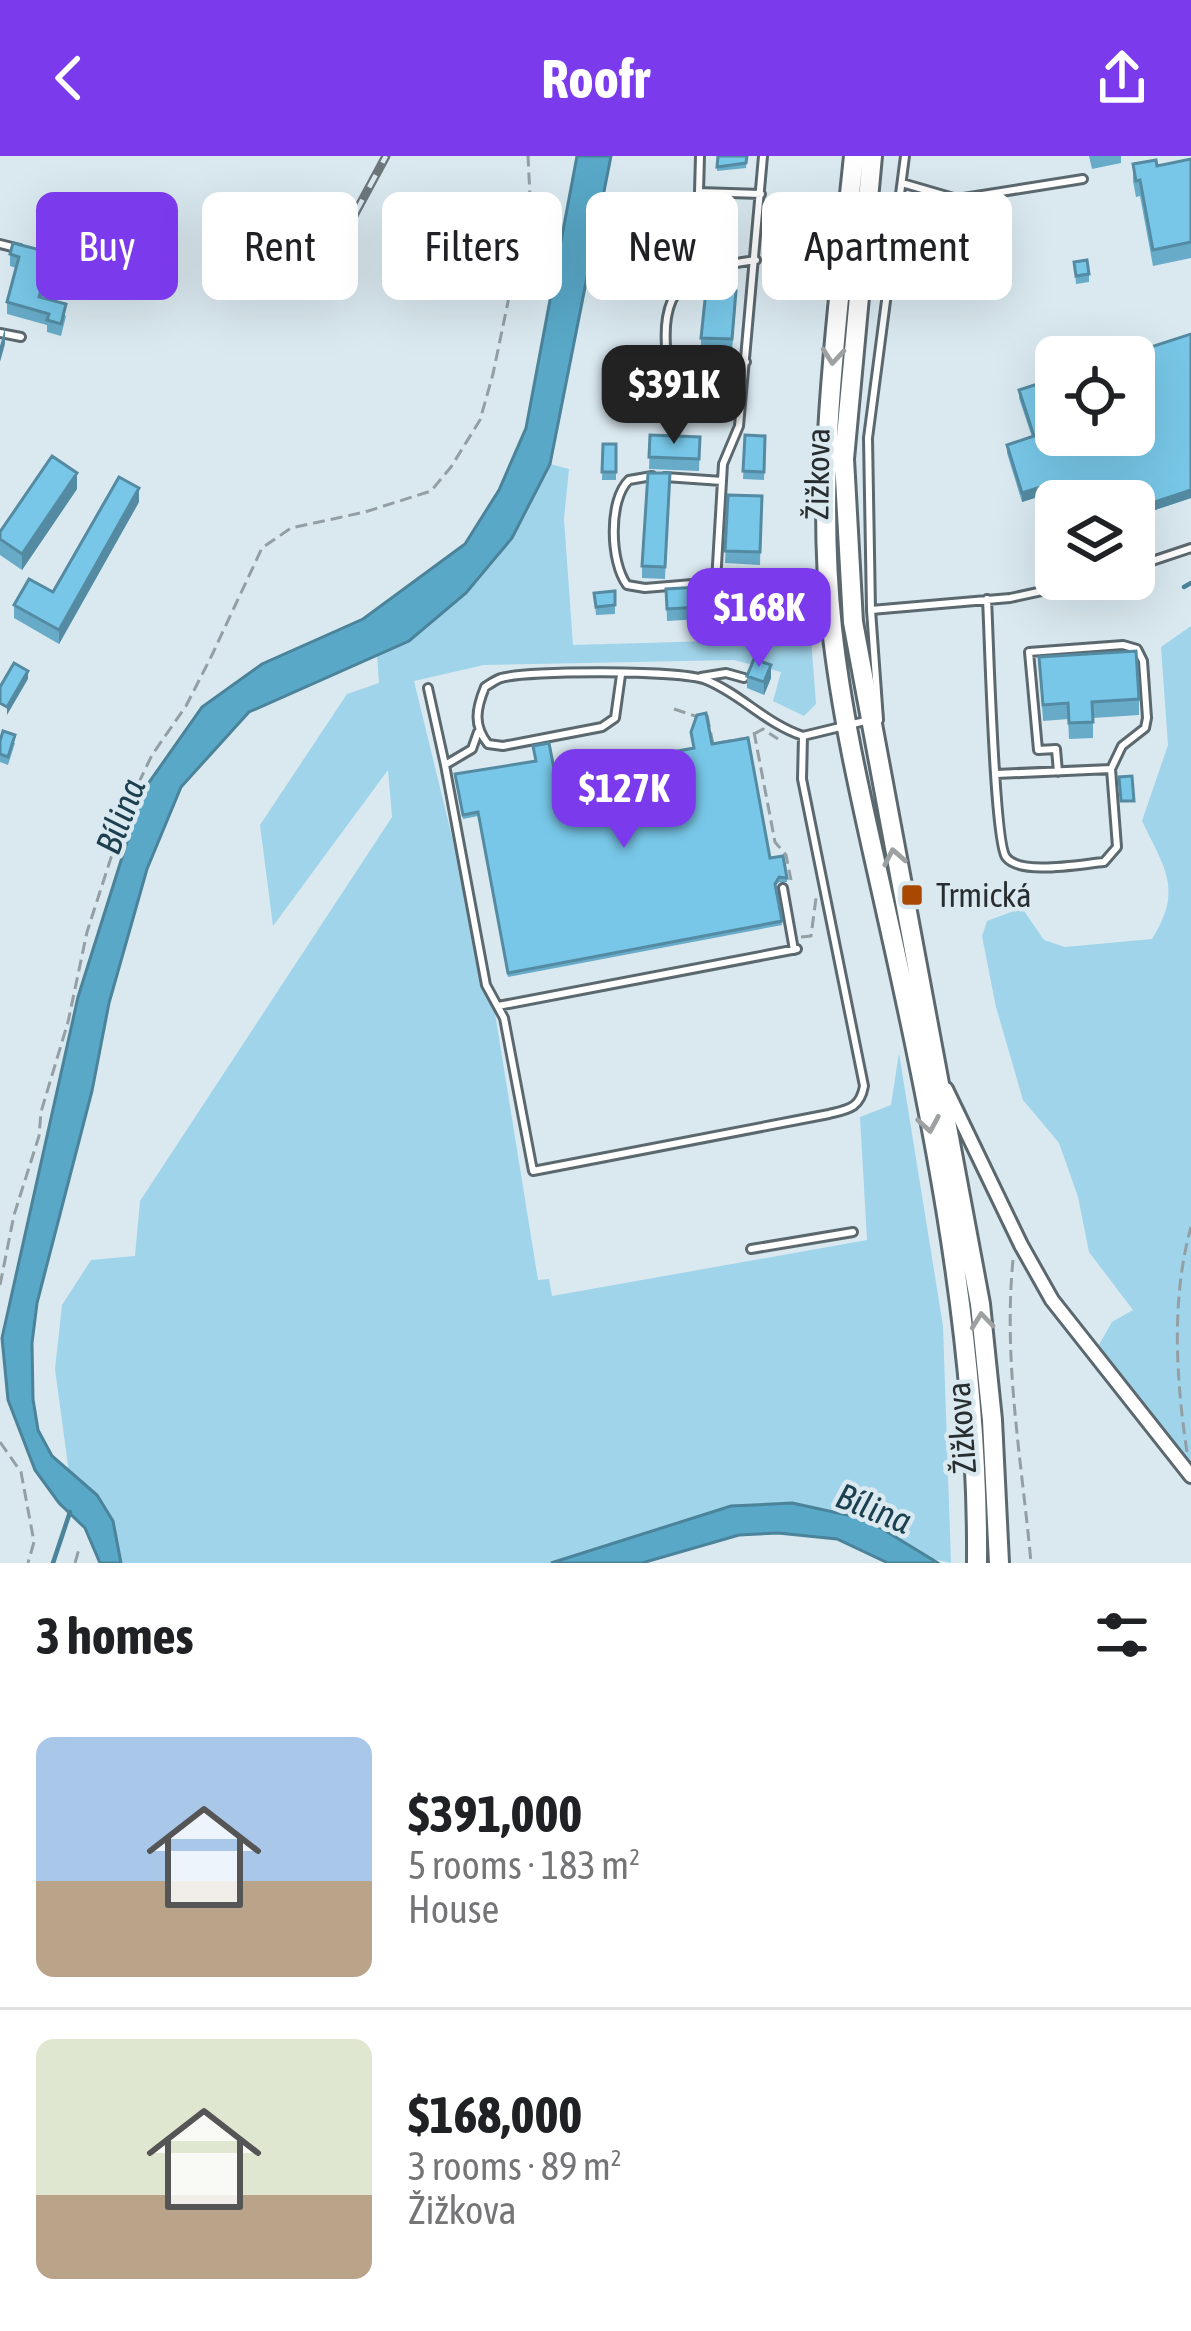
<!DOCTYPE html>
<meta charset="utf-8">
<style>
:root{--surface:#fff;--page:#f2f2f2;--text:#202124;--muted:#757577;--line:#e0e0e0;--accent:#7c3aed}
body{margin:0;font-family:"Asap Condensed",sans-serif;background:var(--page);color:var(--text);height:100vh;display:flex;flex-direction:column;font-size:45px;white-space:nowrap}
*{box-sizing:border-box;margin:0}
p{font-size:39px;color:var(--muted)}
.icon{flex:none;width:66px;height:66px;fill:none;stroke:currentColor;stroke-width:2;stroke-linecap:round;stroke-linejoin:round}
.map{position:relative;height:1407px;overflow:hidden}
.sheet{display:flex;flex-direction:column;background:var(--surface);flex:1}
.sheet>*{flex:none}
.guide{position:absolute;left:36px;top:36px;width:1119px;height:108px;display:flex;gap:24px}
.buttons{position:absolute;left:1035px;top:180px;display:grid;gap:24px}
.buttons a{display:grid;place-items:center;width:120px;height:120px;border-radius:18px;background:var(--surface);box-shadow:0 12px 48px #0002;font-size:60px}
.price{position:absolute;translate:-50% -102px;padding:0 27px;border-radius:24px;background:var(--accent);color:#fff;font-size:39px;line-height:78px;filter:drop-shadow(0 3px 6px #0008)}
.price::after{content:'';position:absolute;left:50%;top:72px;width:36px;height:27px;margin-left:-18px;background:inherit;clip-path:polygon(0 0,100% 0,50% 100%)}
.price.active{background:#222;color:#fff}
ul{padding:0;list-style:none}
li{display:flex;align-items:center;gap:36px;height:300px;padding:0 36px}
li+li{border-top:3px solid var(--line)}
li span{display:grid;place-items:center;flex:none;width:336px;height:240px;border-radius:18px;color:#555}
li>.icon{margin-inline-start:auto}
span .icon{width:144px;height:144px;fill:#fffc;stroke-width:1}
li b{font-size:51px}
h2{display:flex;justify-content:space-between;align-items:center;height:144px;padding:0 36px;font-size:51px}
.pill{padding:0 42px;border-radius:18px;background:var(--surface);box-shadow:0 12px 48px #0002;font-size:42px;line-height:108px}
.pill.active{background:var(--accent);color:#fff}
header{display:flex;justify-content:space-between;align-items:center;height:156px;padding:0 36px;background:var(--accent);color:#fff;font-size:54px;font-weight:700}
.map>svg:first-child{display:block}
</style>
<header><svg class="icon" aria-label="back" viewBox="0 0 24 24"><path d="M15 5l-7 7 7 7"/></svg>Roofr<svg class="icon" aria-label="share" viewBox="0 0 24 24"><path d="M12 15V3M7 8l5-5 5 5M5 13v7h14v-7"/></svg></header>
<div class="map">
<svg width="1191" height="1407" viewBox="0 0 1191 1407">
<rect width="100%" height="100%" fill="#dae9f0"/>
<path fill="#a0d4eb" d="M550 308 569 313 564 363 573 489 811 482 816 548 804 560 773 545 781 516 734 504 484 509 414 525 495 857 538 1124 549 1123 552 1140 867 1084 860 961 891 949 899 897 943 1170 951 1407 933 1403 887 1374 835 1354 792 1347 731 1350 551 1407H121C114 1368 104 1339 69 1317L55 1213 62 1149 91 1104 135 1100 140 1045 392 661 388 614 273 770 260 669 347 538 379 527 377 499C430 476 478 432 511 383 527 361 538 332 550 308Z
M1191 470V1309L1096 1194 1112 1166 1133 1154 1089 1096 1078 1041 1059 987 1023 944 996 851 982 780 987 765 1022 752 1044 784 1065 791 1152 783C1183 733 1165 713 1142 665L1168 589 1161 491Z"/>
<path fill="#59a8c8" stroke="#4a839a" stroke-width="3" d="M577 0H611L550 308 512 382 466 437 409 485 249 556 181 631 147 713 109 847 92 935 37 1147 32 1187 33 1243 38 1274 52 1300 97 1339 113 1365 121 1407H100L85 1372 59 1347 35 1314 8 1244 2 1182 78 841 143 635 202 551 262 508 363 463 465 388 499 334 526 272Z
M792 1347 866 1363 938 1407H888L837 1383 778 1377 739 1379 642 1407H551L731 1350Z"/>
<g fill="none" stroke-linecap="round" stroke-linejoin="round">
<path stroke="#4a839a" stroke-width="4.5" d="M1184 431 1191 427
M53 1407 70 1356"/>
<g stroke="#5b686e" stroke-width="12">
<path id="lane" d="M700 0 699 36 761 38
M902 27 957 43 1083 23
M0 88 20 93
M56 102 121 119
M0 177 21 181
M746 206C715 206 696 234 668 210 657 131 684 113 756 104
M652 320 629 324C608 344 610 406 627 429L645 432 716 426 723 308 739 270 763 0
M665 321 722 325
M1134 411 1191 392
M987 443C989 478 994 685 1006 701 1020 720 1081 708 1104 706L1117 691 1111 613 996 618
M871 454 1010 442 1098 423
M621 519 615 562 602 571 503 590 488 588C473 569 476 553 485 531 490 528 495 524 501 522 528 514 681 514 706 524 741 538 766 568 803 580
M701 521 726 517 744 522
M428 532 445 609
M879 564 871 454 868 282 905 0
M478 576 472 593 445 609 486 829 504 862 533 1015 829 958C849 953 860 952 864 930L802 623 803 580 865 565
M1058 616 1056 593 1038 594 1029 496 1123 489 1137 493 1143 505 1147 562 1145 572 1122 590 1111 613
M783 732 794 794
M498 850 797 793
M751 1093 853 1076"/>
</g>
<g stroke="#5b686e" stroke-width="18">
<path id="street" d="M946 933 1021 1089 1052 1144 1191 1320"/>
</g>
<g stroke="#5b686e" stroke-width="24">
<path id="secondary" d="M854 0C838 157 815 314 832 472 841 554 859 634 877 714 928 940 979 1174 977 1407
M872 0 844 303 853 466 980 1148 992 1264 999 1407"/>
</g>
<path stroke="#949fa4" stroke-width="3" stroke-dasharray="12 6" stroke-linecap="butt" d="M674 553 698 561
M707 559 713 588 747 582 763 573 778 583
M754 576 775 686 786 699 791 724
M801 781 811 780 816 742
M1013 1104C1003 1206 1022 1306 1031 1407
M0 1129 14 1059 39 980 41 956 68 866 87 776 128 649 152 599 186 550 211 501 262 392 291 372 365 356 431 335 451 311 480 264 493 218 530 40 528 0
M0 1286 21 1316 34 1386 28 1407
M1187 1296C1176 1224 1171 1142 1191 1071
M75 1407 79 1393"/>
<use href="#lane" stroke="#fff" stroke-width="6"/>
<use href="#street" stroke="#fff" stroke-width="12"/>
<use href="#secondary" stroke="#fff" stroke-width="18"/>
<g stroke="#6d777b" stroke-width="9">
<path id="rail" d="M316 130 386 0"/>
</g>
<use href="#rail" stroke="#dae9f0" stroke-width="4.5" stroke-dasharray="14" stroke-linecap="butt"/>
</g>
<path fill="#67abc8" d="M718 0H747L746 12 717 15Z
M1089 0H1121V7L1092 13Z
M1191 3V102L1153 110 1140 40 1136 41 1133 25V8L1157 10Z
M10 98 60 111 57 123 48 120 42 142 66 160 61 180 47 176V169L7 158V146L16 112 10 110Z
M1074 106 1089 118V126L1076 128Z
M82 124 116 126 112 140 82 132Z
M736 148 732 195 701 194V182Z
M1191 178V342L1134 361V345H1056V355L1050 337 1022 346 1007 297V289L1032 281 1019 242V234Z
M650 279 700 281 699 315 649 313Z
M745 279 765 280 764 324 743 323Z
M603 288H616V324H602Z
M670 317 665 423 642 422V410Z
M77 333 22 414 0 399V376Z
M728 339 762 340 760 409 725 407Z
M139 346 59 488 14 462V449L53 436Z
M716 430 717 462 667 465 666 433Z
M615 435V458L596 459 594 437Z
M1039 501 1139 543V559L1093 562V582L1069 583 1068 563 1043 565Z
M747 520 771 522 764 539 747 532Z
M0 585 15 587 8 609 0 606Z
M712 588 770 702 787 722V726H779L775 731 782 769 508 821 478 660 463 663 455 622 555 618Z"/>
<path fill="#548ba2" d="M48 109V120L39 153V141Z
M5 172V188L0 206V190Z
M77 317V333L22 414V398Z
M1050 328V337L1022 346V337Z
M139 332V346L59 488V474Z
M1191 334V342L1134 361V353Z
M771 509V522L764 539V526Z
M28 515V523L7 559V551Z"/>
<path fill="#78c7e8" stroke="#548ba2" stroke-width="3" d="M718 0H747L746 7 717 11Z
M1191 3V86L1153 94 1140 24 1136 25 1133 8 1156 4 1157 10Z
M13 87 60 99 57 111 48 109 39 141 66 148 61 168 47 164 49 158 7 146 19 101 10 98Z
M1087 104 1089 118 1076 120 1074 106Z
M86 110 116 117 112 132 82 124Z
M706 134 736 135 732 183 701 182Z
M1191 178V334L1134 353V345H1056V347L1050 328 1022 337 1007 289 1034 280 1019 234 1056 222V279H1134V201H1120Z
M650 279 700 281 699 303 649 301Z
M745 279 765 280 764 316 743 315Z
M603 288H616V316H602Z
M52 300 77 317 22 398 0 383V376Z
M648 317H670L665 411 642 410Z
M119 321 139 332 59 474 14 449 29 423 53 436Z
M728 339 762 340 760 396 725 395Z
M716 430 717 450 667 453 666 433Z
M615 435V449L596 451 594 437Z
M1136 495 1139 543 1092 546 1093 566 1069 567 1068 547 1043 549 1039 501Z
M754 503 771 509 764 526 747 520Z
M14 507 28 515 7 551 0 547V531Z
M706 557 712 588 748 582 770 702 783 700 787 722 779 721 775 728 782 765 508 817 478 656 463 659 455 618 536 605 533 590 549 587 555 618 694 592 691 576 697 559Z
M3 575 15 579 8 601 0 598V585Z
M1132 620 1134 645H1121L1119 621Z"/>
<defs><path id="oneway-chevron" d="M-2-3.5L2.5 0L-2 3.5" fill="none" stroke-width="1.6" stroke-linecap="round" stroke-linejoin="round" transform="scale(3)"/></defs>
<g stroke="#9ea1a2">
<use href="#oneway-chevron" transform="translate(833 200) rotate(95)"/>
<use href="#oneway-chevron" transform="translate(894 701) rotate(-101)"/>
<use href="#oneway-chevron" transform="translate(929 968) rotate(80)"/>
<use href="#oneway-chevron" transform="translate(982 1165) rotate(-96)"/>
</g>
<rect fill="#a94800" stroke="#dae9f0" stroke-width="4.5" x="900" y="727" width="24" height="24" rx="6"/>
<g text-anchor="middle" stroke-width="9" stroke-linejoin="round" paint-order="stroke">
<g font-size="33" fill="#282e30" stroke="#dae9f0">
<text transform="translate(817 318) rotate(-89)" y="12">Žižkova</text>
<text transform="translate(961 1272) rotate(-94)" y="12">Žižkova</text>
</g>
<g font-size="33" fill="#282e30" stroke="#dae9f0" text-anchor="start">
<text x="936" y="751">Trmická</text>
</g>
<g font-size="36" font-style="italic" fill="#1c404f" stroke="#dae9f0">
<text transform="translate(120 660) rotate(-69)" y="13">Bílina</text>
<text transform="translate(874 1352) rotate(22)" y="13">Bílina</text>
</g>
</g>
</svg>
<div class="buttons">
<a><svg class="icon" aria-label="locate" viewBox="0 0 24 24"><circle cx="12" cy="12" r="6"/><path d="M12 2v4M12 18v4M2 12h4M18 12h4"/></svg></a>
<a><svg class="icon" aria-label="layers" viewBox="0 0 24 24"><path d="M12 4l9 5-9 5-9-5zM3 14l9 5 9-5"/></svg></a>
</div>
<b class="price active" style="left:674px;top:291px">$391K</b>
<b class="price" style="left:759px;top:514px">$168K</b>
<b class="price" style="left:624px;top:695px">$127K</b>
<div class="guide">
<a class="pill active">Buy</a>
<a class="pill">Rent</a>
<a class="pill">Filters</a>
<a class="pill">New</a>
<a class="pill">Apartment</a>
</div>
</div>
<section class="sheet">
<h2>3 homes<svg class="icon" aria-label="filters" viewBox="0 0 24 24"><path d="M4 7h16M4 17h16"/><circle cx="9" cy="7" r="2"/><circle cx="15" cy="17" r="2"/></svg></h2>
<ul>
<li><span style="background:linear-gradient(#a9c7e8 60%,#b9a48a 0)"><svg class="icon" aria-label="home" viewBox="0 0 24 24"><path d="M3 11l9-7 9 7M6 9v11h12V9"/></svg></span><div><b>$391,000</b><p>5 rooms · 183 m²</p><p>House</p></div></li>
<li><span style="background:linear-gradient(#dfe7d0 65%,#b9a48a 0)"><svg class="icon" aria-label="home" viewBox="0 0 24 24"><path d="M3 11l9-7 9 7M6 9v11h12V9"/></svg></span><div><b>$168,000</b><p>3 rooms · 89 m²</p><p>Žižkova</p></div></li>
</ul>
</section>
